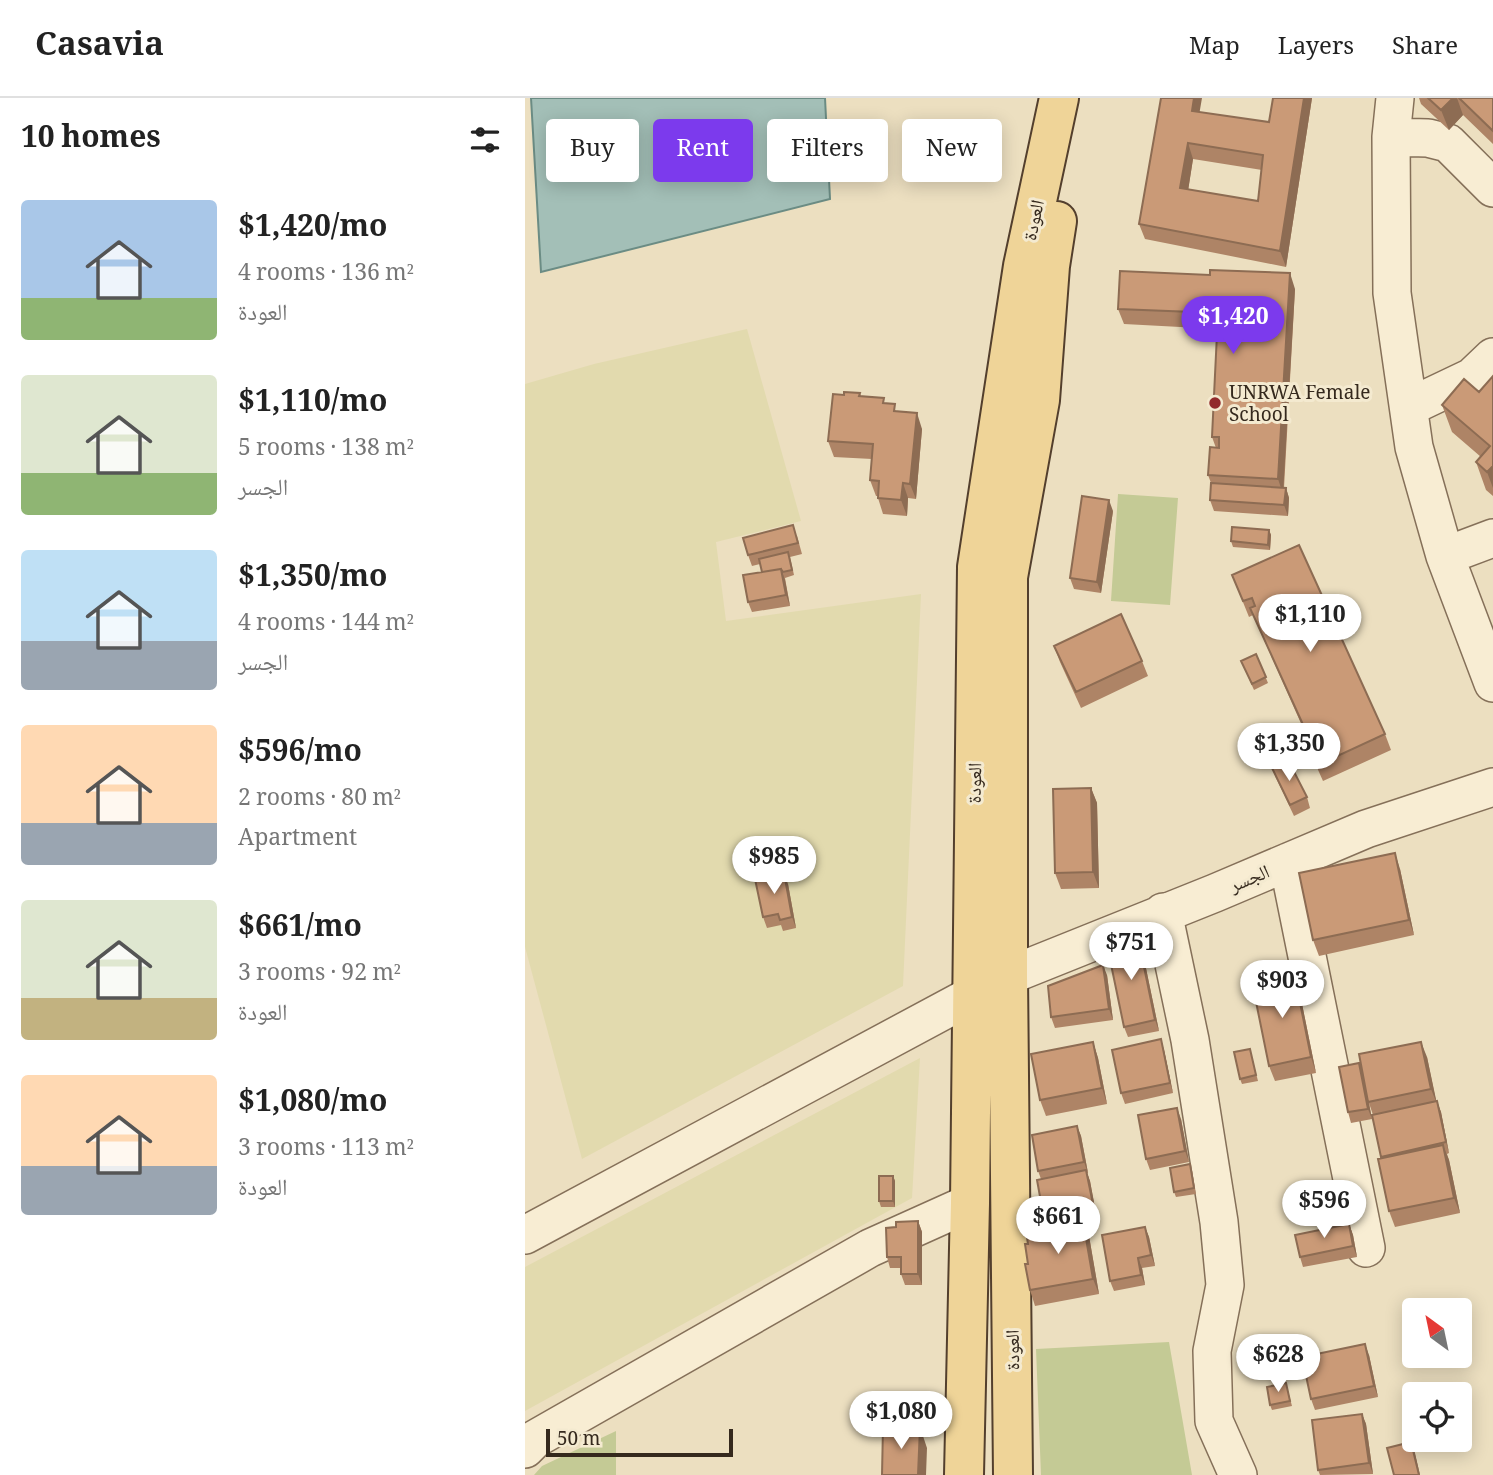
<!DOCTYPE html>
<meta charset="utf-8">
<style>
:root{--surface:#fff;--page:#f6f6f6;--text:#222;--muted:#767676;--line:#e0e0e0;--accent:#7c3aed}
body{margin:0;font-family:Georgia,"Noto Naskh Arabic",serif;background:var(--page);color:var(--text);height:100vh;display:flex;flex-direction:column;font-size:26px;white-space:nowrap}
*{box-sizing:border-box;margin:0}
p{font-size:23px;color:var(--muted)}
.icon{flex:none;width:38px;height:38px;fill:none;stroke:currentColor;stroke-width:2;stroke-linecap:round;stroke-linejoin:round}
.map{position:relative;flex:1;overflow:hidden}
.sheet{display:flex;flex-direction:column;background:var(--surface);width:525px}
.sheet>*{flex:none}
.top-card{position:absolute;left:21px;top:21px;width:665px;height:63px;display:flex;gap:14px}
.needle{width:46px;rotate:327deg}
.buttons{position:absolute;left:877px;top:1200px;display:grid;gap:14px}
.buttons a{display:grid;place-items:center;width:70px;height:70px;border-radius:7px;background:var(--surface);box-shadow:0 4px 18px #0003;font-size:35px}
.scale{position:absolute;left:21px;bottom:18px;width:187px;box-sizing:border-box;padding-left:7px;border:4px solid #35291d;border-top:0;font-size:19px;line-height:24px;white-space:nowrap;color:#35291d;-webkit-text-stroke:5px #f4ead0;paint-order:stroke}
.price{position:absolute;translate:-50% -60px;padding:0 16px;border-radius:24px;background:#fff;color:#222;font-size:23px;line-height:46px;filter:drop-shadow(0 2px 4px #0008)}
.price::after{content:'';position:absolute;left:50%;top:42px;width:21px;height:16px;margin-left:-10px;background:inherit;clip-path:polygon(0 0,100% 0,50% 100%)}
.price.active{background:var(--accent);color:#fff}
ul{padding:0;list-style:none}
li{display:flex;align-items:center;gap:21px;height:175px;padding:0 21px}
li span{display:grid;place-items:center;flex:none;width:196px;height:140px;border-radius:7px;color:#555}
li>.icon{margin-inline-start:auto}
span .icon{width:84px;height:84px;fill:#fffc;stroke-width:1}
li b{font-size:30px}
h2{display:flex;justify-content:space-between;align-items:center;height:84px;padding:0 21px;font-size:30px}
.tag{padding:0 24px;border-radius:7px;background:var(--surface);box-shadow:0 4px 18px #0003;font-size:24px;line-height:63px}
.tag.active{background:var(--accent);color:#fff}
header{display:flex;align-items:center;gap:42px;box-sizing:border-box;height:98px;padding:0 35px;background:var(--surface);border-bottom:2px solid var(--line)}
header strong{font-size:33px}
nav{display:flex;gap:38px;margin-inline-start:auto;font-size:24px}
main{display:flex;flex:1;min-height:0}
.map>svg:first-child{display:block}
</style>
<header>
<strong>Casavia</strong>
<nav><a>Map</a><a>Layers</a><a>Share</a></nav>
</header>
<main>
<section class="sheet">
<h2>10 homes<svg class="icon" aria-label="filters" viewBox="0 0 24 24"><path d="M4 7h16M4 17h16"/><circle cx="9" cy="7" r="2"/><circle cx="15" cy="17" r="2"/></svg></h2>
<ul>
<li><span style="background:linear-gradient(#a9c7e8 70%,#8fb573 0)"><svg class="icon" aria-label="home" viewBox="0 0 24 24"><path d="M3 11l9-7 9 7M6 9v11h12V9"/></svg></span><div><b>$1,420/mo</b><p>4 rooms · 136 m²</p><p>العودة</p></div></li>
<li><span style="background:linear-gradient(#dfe7d0 70%,#8fb573 0)"><svg class="icon" aria-label="home" viewBox="0 0 24 24"><path d="M3 11l9-7 9 7M6 9v11h12V9"/></svg></span><div><b>$1,110/mo</b><p>5 rooms · 138 m²</p><p>الجسر</p></div></li>
<li><span style="background:linear-gradient(#bfe0f5 65%,#9aa5b1 0)"><svg class="icon" aria-label="home" viewBox="0 0 24 24"><path d="M3 11l9-7 9 7M6 9v11h12V9"/></svg></span><div><b>$1,350/mo</b><p>4 rooms · 144 m²</p><p>الجسر</p></div></li>
<li><span style="background:linear-gradient(#ffd9b3 70%,#9aa5b1 0)"><svg class="icon" aria-label="home" viewBox="0 0 24 24"><path d="M3 11l9-7 9 7M6 9v11h12V9"/></svg></span><div><b>$596/mo</b><p>2 rooms · 80 m²</p><p>Apartment</p></div></li>
<li><span style="background:linear-gradient(#dfe7d0 70%,#c2b280 0)"><svg class="icon" aria-label="home" viewBox="0 0 24 24"><path d="M3 11l9-7 9 7M6 9v11h12V9"/></svg></span><div><b>$661/mo</b><p>3 rooms · 92 m²</p><p>العودة</p></div></li>
<li><span style="background:linear-gradient(#ffd9b3 65%,#9aa5b1 0)"><svg class="icon" aria-label="home" viewBox="0 0 24 24"><path d="M3 11l9-7 9 7M6 9v11h12V9"/></svg></span><div><b>$1,080/mo</b><p>3 rooms · 113 m²</p><p>العودة</p></div></li>
</ul>
</section>
<div class="map">
<svg width="968" height="1377" viewBox="0 0 968 1377">
<rect width="100%" height="100%" fill="#ecdfc0"/>
<path fill="#e2daae" d="M222 231 276 423 191 444 201 523 396 496 378 888 57 1061 0 849V286L69 266Z
M395 960 387 1100 0 1313V1169Z"/>
<path fill="#c4ca95" d="M593 396 653 400 645 507 586 503Z
M644 1244 667 1377H516L511 1251Z
M91 1333V1377H9L17 1368Z"/>
<path fill="#a3bfb7" stroke="#6b8c84" stroke-width="2" d="M6 0H300L305 101 16 174Z"/>
<g fill="none" stroke-linecap="round" stroke-linejoin="round">
<g stroke="#857059" stroke-width="40">
<path id="minor" d="M870 0 866 39 867 195 889 349 920 458 968 585
M866 39 903 40 923 45 968 90
M884 309 947 279 968 259
M920 458 968 440
M763 764 841 1150
M638 814 665 942 694 1124 700 1187 687 1253 689 1323 713 1377
M0 1137 483 878 690 795 841 731 968 689
M0 1351 10 1341 345 1150 445 1105"/>
</g>
<g stroke="#533f2d" stroke-width="42">
<path id="major" d="M439 1377 445 1105 452 469 498 168 534 0
M488 1377 483 878V479L515 302 525 168 532 123"/>
</g>
<use href="#minor" stroke="#f8edd3" stroke-width="37"/>
<use href="#major" stroke="#efd498" stroke-width="38"/>
</g>
<path fill="#ae8466" fill-rule="evenodd" d="M748 0H787L761 169 620 141 614 126 675 14 744 24ZM668 61 737 72 733 103 663 92Z
M894 0H968V46L938 17 924 32 896 6Z
M770 191 759 390H761L764 400 763 418 689 413 685 402 686 385 683 377 691 350 687 339 693 231 599 226 593 211Z
M968 278V398L961 392 951 364 956 359 927 334 917 307 954 294Z
M335 295 336 298 360 305 397 331 391 401 383 400 382 418 358 416 353 400V398H351L345 382 347 361 309 359 303 343 319 297Z
M588 413 576 495 549 491 545 480Z
M744 432 746 437 745 452 708 449 706 443Z
M272 438 277 456 265 459 269 477 260 480 265 508 227 514 223 504 237 474 235 466 227 468 223 457Z
M707 477 860 636 866 652 798 683 786 656 780 640 782 639 728 517 724 519Z
M529 548 617 563 623 578 556 610 535 564Z
M731 556 743 585 729 592 716 563Z
M747 670 782 699 785 710 769 718 751 680Z
M566 690 572 705 574 790 536 791 530 775Z
M875 771 889 837 794 858 788 842Z
M263 786 271 830 258 833 256 827 242 830 238 819Z
M617 851 634 933 603 939 599 929Z
M769 875 774 891 791 975 750 983 744 968Z
M582 877 588 922 530 930 526 919Z
M568 944 573 960 582 1006 521 1018 515 1002Z
M725 951 733 983 717 986 715 981Z
M639 952 648 995 600 1006 596 995Z
M902 959 911 1003 916 1014 924 1055 922 1056 924 1062 935 1115 870 1129 864 1113 857 1060 847 1017H848L844 1005 847 1021 826 1025 823 1014 834 965 837 973Z
M656 1021 664 1064 625 1072 621 1061Z
M552 1028 556 1038 563 1075H562L565 1083 573 1126 560 1129 564 1138 574 1196 510 1208 505 1192 503 1166 522 1129 516 1081 513 1073Z
M667 1072 671 1096 651 1099 649 1094Z
M368 1078 370 1083V1109H356L354 1103Z
M393 1123 397 1134V1187H380L376 1176V1170H365L362 1159 371 1129Z
M824 1126 828 1137 832 1159 778 1169 775 1159Z
M620 1129 624 1139 630 1168 617 1170 620 1187 589 1193 585 1183Z
M844 1257 853 1299 790 1312 786 1301Z
M771 1261 775 1279 764 1281 762 1275Z
M761 1285 767 1308 747 1312 745 1307Z
M837 1316 841 1326 848 1376 795 1377 793 1372Z"/>
<path fill="#8d6c53" d="M669 0H677L672 29 667 13Z
M779 0H787L761 169 755 153Z
M928 0H932L938 17 924 32 916 12Z
M663 45 668 61 661 106 655 90Z
M765 175 770 191 758 396 753 381Z
M392 315 397 331 391 401 385 386Z
M968 368V390L962 374Z
M378 385 383 400 382 418 376 402Z
M761 390 764 400 763 418 759 407Z
M584 402 588 413 576 495 572 484Z
M744 432 746 437 745 452 743 447Z
M256 471 260 482 265 508 261 497Z
M566 690 572 705 574 790 568 774Z
M870 755 875 771 889 837 884 822Z
M259 775 263 786 271 830 267 819Z
M613 840 617 851 634 933 630 922Z
M578 867 582 877 588 922 584 911Z
M769 875 774 891 791 975 786 959Z
M636 941 639 952 648 995 645 985Z
M568 944 573 960 582 1006 577 990Z
M896 944 902 959 912 1006 906 991Z
M834 965 838 976 847 1021 843 1011Z
M912 1003 916 1014 924 1055 921 1044Z
M652 1010 656 1021 664 1064 660 1053Z
M552 1028 556 1038 563 1075 559 1064Z
M918 1047 924 1062 935 1115 929 1100Z
M561 1072 565 1083 573 1126 570 1116Z
M368 1078 370 1083V1109L368 1103Z
M393 1123 397 1134V1187L393 1176Z
M558 1123 564 1138 574 1196 568 1181Z
M824 1126 828 1137 832 1159 828 1148Z
M620 1129 624 1139 630 1168 626 1157Z
M613 1160 617 1170 620 1187 616 1177Z
M840 1246 844 1257 853 1299 849 1288Z
M837 1316 841 1326 848 1376 844 1365Z
M395 1329 402 1350 401 1377H393Z
M886 1344 890 1355 895 1377H894Z"/>
<path fill="#ca9a77" stroke="#8d6c53" stroke-width="2" fill-rule="evenodd" d="M636 0H669L667 13 744 24 748 0H779L755 153 614 126ZM663 45 738 57 733 103 655 90Z
M903 0H928L916 12Z
M934 0H968V33Z
M685 172 765 175 753 381 683 377 685 349 694 350V339H687L693 215 593 211 595 173 685 177Z
M968 278V368L962 374 951 364 965 348 917 307 939 281 954 294Z
M319 294 335 295 334 298 359 300 358 305 370 306 369 313 392 315 385 386 378 385 376 402 353 400 354 383 345 382 348 346 303 343 308 296 319 297Z
M686 385 761 390 759 407 685 402Z
M557 398 584 402 572 484 545 480Z
M268 427 273 445 223 457 218 440Z
M707 429 744 432 743 447 706 443Z
M774 447 860 636 793 667 780 640 787 637 784 630 780 631 725 510 730 508 727 500 718 503 707 477Z
M263 454 267 472 258 474 256 471 237 474 234 461Z
M256 471 261 497 223 504 218 477Z
M596 516 617 563 551 594 529 548Z
M731 556 741 579 727 586 716 563Z
M763 662 782 699 765 707 747 670Z
M566 690 568 774 530 775 528 691Z
M870 755 884 822 788 842 774 775Z
M259 775 267 819 255 822 253 816 238 819 230 781Z
M613 840 630 922 599 929 582 847Z
M578 867 584 911 526 919 523 888Z
M769 875 786 959 744 968 727 884Z
M636 941 645 985 596 995 587 952Z
M568 944 577 990 515 1002 506 956Z
M896 944 906 991 843 1004 834 956Z
M725 951 731 977 715 981 709 954Z
M834 965 843 1011 823 1014 814 969Z
M912 1003 921 1044 856 1059 847 1017Z
M652 1010 660 1053 621 1061 613 1017Z
M552 1028 559 1064 513 1073 507 1037Z
M918 1047 929 1100 864 1113 853 1061Z
M665 1066 669 1090 649 1094 645 1070Z
M561 1072 570 1116 520 1126 512 1082Z
M354 1078H368V1103H354Z
M393 1123V1176H376V1159H362L361 1130 371 1129V1124Z
M558 1123 568 1181 505 1192 500 1166H503L500 1146H503L501 1133Z
M824 1126 828 1148 775 1159 770 1137Z
M620 1129 626 1157 613 1160 616 1177 585 1183 577 1137Z
M840 1246 849 1288 786 1301 777 1259Z
M769 1256 773 1273 762 1275 758 1258Z
M761 1285 765 1303 745 1307 742 1289Z
M837 1316 844 1365 793 1372 787 1322Z
M358 1329H395L393 1377H357Z
M886 1344 894 1377H869L862 1350Z"/>
<circle fill="#922a2b" stroke="#f4ead0" stroke-width="2.5" cx="690" cy="305" r="7"/>
<g text-anchor="middle" stroke-width="6" stroke-linejoin="round" paint-order="stroke">
<g font-size="19" fill="#35291d" stroke="#f4ead0">
<text transform="translate(508 122) rotate(-78)" y="7">العودة</text>
<text transform="translate(449 685) rotate(-89)" y="7">العودة</text>
<text transform="translate(724 780) rotate(-23)" y="7">الجسر</text>
<text transform="translate(487 1252) rotate(-91)" y="7">العودة</text>
</g>
<g font-size="19" fill="#35291d" stroke="#f4ead0" text-anchor="start">
<text x="704" y="301">UNRWA Female<tspan x="704" dy="22">School</tspan></text>
</g>
</g>
</svg>
<div class="buttons">
<a><svg class="needle" viewBox="-14 -14 28 28"><path d="M0-13l5 13h-10z" fill="#e53935"/><path d="M0 13l5-13h-10z" fill="#767676"/></svg></a>
<a><svg class="icon" aria-label="locate" viewBox="0 0 24 24"><circle cx="12" cy="12" r="6"/><path d="M12 2v4M12 18v4M2 12h4M18 12h4"/></svg></a>
</div>
<div class="scale">50 m</div>
<b class="price active" style="left:708px;top:258px">$1,420</b>
<b class="price" style="left:785px;top:556px">$1,110</b>
<b class="price" style="left:764px;top:685px">$1,350</b>
<b class="price" style="left:249px;top:798px">$985</b>
<b class="price" style="left:606px;top:884px">$751</b>
<b class="price" style="left:757px;top:922px">$903</b>
<b class="price" style="left:799px;top:1142px">$596</b>
<b class="price" style="left:533px;top:1158px">$661</b>
<b class="price" style="left:753px;top:1296px">$628</b>
<b class="price" style="left:376px;top:1353px">$1,080</b>
<div class="top-card">
<a class="tag">Buy</a>
<a class="tag active">Rent</a>
<a class="tag">Filters</a>
<a class="tag">New</a>
</div>
</div>
</main>
